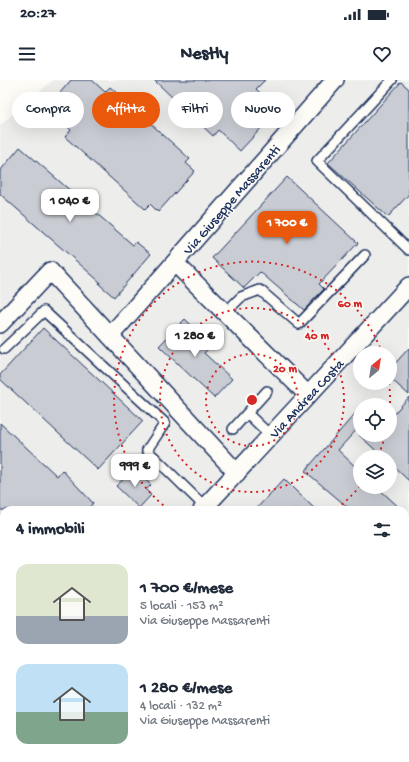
<!DOCTYPE html>
<html lang="it">
<meta charset="utf-8">
<style>
:root{--surface:#fff;--page:#f6f6f7;--text:#1f2937;--muted:#747a83;--accent:#ea580c}
body{margin:0;font-family:"Gochi Hand",sans-serif;background:var(--page);color:var(--text);height:100vh;display:flex;flex-direction:column;font-size:15px;white-space:nowrap}
*{box-sizing:border-box;margin:0}
p{font-size:13px;color:var(--muted)}
.icon{flex:none;width:22px;height:22px;fill:none;stroke:currentColor;stroke-width:2;stroke-linecap:round;stroke-linejoin:round}
.map{position:relative;flex:1;overflow:hidden}
.panel{position:absolute;left:0px;top:426px;width:409px;height:256px;display:flex;flex-direction:column;background:var(--surface);border-radius:12px 12px 0 0;box-shadow:0 4px 16px #0002}
.panel>*{flex:none}
.hud{position:absolute;left:12px;top:12px;width:385px;height:36px;display:flex;gap:8px}
.needle{width:26px;rotate:30deg}
.buttons{position:absolute;left:353px;top:266px;display:grid;gap:8px}
.buttons a{display:grid;place-items:center;width:44px;height:44px;border-radius:50%;background:var(--surface);box-shadow:0 4px 16px #0002;font-size:20px}
.price{position:absolute;translate:-50% -34px;padding:0 9px;border-radius:8px;background:#fff;color:#222;font-size:13px;line-height:26px;filter:drop-shadow(0 1px 2px #0008)}
.price::after{content:'';position:absolute;left:50%;top:24px;width:12px;height:9px;margin-left:-6px;background:inherit;clip-path:polygon(0 0,100% 0,50% 100%)}
.price.active{background:var(--accent);color:#fff}
ul{padding:0;list-style:none}
li{display:flex;align-items:center;gap:12px;height:100px;padding:0 16px}
li span{display:grid;place-items:center;flex:none;width:112px;height:80px;border-radius:12px;color:#555}
li>.icon{margin-inline-start:auto}
span .icon{width:48px;height:48px;fill:#fffc;stroke-width:1}
li b{font-size:17px}
h2{display:flex;justify-content:space-between;align-items:center;height:48px;padding:0 16px;font-size:17px}
.tag{padding:0 14px;border-radius:18px;background:var(--surface);box-shadow:0 4px 16px #0002;font-size:14px;line-height:36px}
.tag.active{background:var(--accent);color:#fff}
.status{display:flex;justify-content:space-between;align-items:center;height:28px;padding:0 20px;background:var(--surface);direction:ltr}
.status svg{height:11px;fill:currentColor}
header{display:flex;justify-content:space-between;align-items:center;height:52px;padding:0 16px;background:var(--surface);font-size:18px;font-weight:700}
.map>svg:first-child{display:block}
</style>
<div class="status"><b>20:27</b><svg viewBox="0 0 49 12"><path d="M0 12V9h3v3zM5 12V6h3v6zM10 12V3h3v9zM15 12V0h3v12zM26 1h20v11H26zM47 4h2v5h-2z"/></svg></div>
<header><svg class="icon" aria-label="menu" viewBox="0 0 24 24"><path d="M4 6h16M4 12h16M4 18h16"/></svg>Nestly<svg class="icon" aria-label="heart" viewBox="0 0 24 24"><path d="M12 20l-8-8c-3-5 5-10 8-4 3-6 11-1 8 4z"/></svg></header>
<div class="map">
<svg width="409" height="682" viewBox="0 0 409 682">
<rect width="100%" height="100%" fill="#fdfcf7"/>
<filter id="ink" filterUnits="userSpaceOnUse"><feTurbulence type="fractalNoise" baseFrequency=".025" numOctaves="2"/><feDisplacementMap in="SourceGraphic" scale="8" xChannelSelector="R" yChannelSelector="G"/><feConvolveMatrix kernelMatrix="1 2 1 2 8 2 1 2 1" color-interpolation-filters="sRGB"/></filter>
<g filter="url(#ink)">
<path fill="#edeeec" fill-rule="evenodd" d="M53 0H409V682H289L285 678H405V430H4V678H197L193 682H0V45ZM360 273H390V303H360ZM360 325H390V355H360ZM360 377H390V407H360Z"/>
<path fill="#e0e1e3" stroke="#7e88a0" d="M197 678H285L289 682H193Z"/>
<path fill="#c9ccd3" stroke="#1b2f5e" d="M71 0H92L105 12 110 7 190 79 186 83 195 91 158 132 150 124 145 129 65 57 71 50 47 28Z
M154 0H265L256 9 278 30 240 71 218 50 213 56Z
M401 2 409 9V114L388 137 328 83Z
M20 67 133 165 136 162 151 174 114 217 99 204 100 202 0 114V91Z
M287 97 358 163 319 204 324 209 304 230 260 192 244 208 212 178Z
M185 239 212 265 204 273 232 299 214 318 159 266Z
M43 248 143 341 98 390 0 299V295Z
M409 268V315L390 298V289Z
M409 317V401L390 383V377H383L359 355H390V338Z
M360 328V346L338 370 360 391V407H377L402 430H351L305 391Z
M0 343 57 396 62 390 93 423 87 430H0Z
M134 389 151 405 146 410 151 415 139 428 116 406Z
M284 399 296 411 316 430H255Z"/>
<g fill="none" stroke-linecap="round" stroke-linejoin="round">
<g stroke="#1b2f5e" stroke-width="12">
<path id="service" d="M392 0 317 81 409 170
M225 233 241 217 260 210 299 244 365 175
M4 269 44 231 165 343 147 370 205 427
M247 333 271 356
M233 349 267 311"/>
</g>
<g stroke="#1b2f5e" stroke-width="20">
<path id="minor" d="M175 183 308 315
M0 244 50 191 237 393
M110 256 335 0
M202 430 409 206
M0 569 4 572
M0 648 4 644"/>
</g>
<use href="#service" stroke="#fdfcf7" stroke-width="9"/>
<use href="#minor" stroke="#fdfcf7" stroke-width="17"/>
</g>
</g>
<g fill="none" stroke="#d62828" stroke-width="2" stroke-dasharray="2 4">
<circle cx="252" cy="320" r="46"/>
<circle cx="252" cy="320" r="92"/>
<path d="M385 356A138 138 0 0 1 378 376M360 406A138 138 0 0 1 336 429M168 429A138 138 0 1 1 382 273M389 303A138 138 0 0 1 390 325"/>
</g>
<g text-anchor="middle" stroke-width="3" stroke-linejoin="round" paint-order="stroke">
<g font-size="14" fill="#1b2f5e" stroke="#fdfcf7">
<text transform="translate(231 119) rotate(-49)" y="5">Via Giuseppe Massarenti</text>
<text transform="translate(306 318) rotate(-47)" y="5">Via Andrea Costa</text>
</g>
</g>
<circle cx="252" cy="320" r="6" fill="#d62828" stroke="#fdfcf7" stroke-width="2"/>
<g font-size="12" text-anchor="middle" font-weight="bold" fill="#d62828" stroke="#fdfcf7" stroke-width="3" stroke-linejoin="round" paint-order="stroke">
<text x="350" y="227">60 m</text>
<text x="317" y="259">40 m</text>
<text x="285" y="292">20 m</text>
</g>
</svg>
<div class="buttons">
<a><svg class="needle" viewBox="-14 -14 28 28"><path d="M0-13l5 13h-10z" fill="#e53935"/><path d="M0 13l5-13h-10z" fill="#747a83"/></svg></a>
<a><svg class="icon" aria-label="locate" viewBox="0 0 24 24"><circle cx="12" cy="12" r="6"/><path d="M12 2v4M12 18v4M2 12h4M18 12h4"/></svg></a>
<a><svg class="icon" aria-label="layers" viewBox="0 0 24 24"><path d="M12 4l9 5-9 5-9-5zM3 14l9 5 9-5"/></svg></a>
</div>
<b class="price" style="left:70px;top:143px">1 040 €</b>
<b class="price active" style="left:287px;top:165px">1 700 €</b>
<b class="price" style="left:195px;top:278px">1 280 €</b>
<b class="price" style="left:135px;top:408px">999 €</b>
<div class="hud">
<a class="tag">Compra</a>
<a class="tag active">Affitta</a>
<a class="tag">Filtri</a>
<a class="tag">Nuovo</a>
</div>
<section class="panel">
<h2>4 immobili<svg class="icon" aria-label="filters" viewBox="0 0 24 24"><path d="M4 7h16M4 17h16"/><circle cx="9" cy="7" r="2"/><circle cx="15" cy="17" r="2"/></svg></h2>
<ul>
<li><span style="background:linear-gradient(#dfe7d0 65%,#9aa5b1 0)"><svg class="icon" aria-label="home" viewBox="0 0 24 24"><path d="M3 11l9-7 9 7M6 9v11h12V9"/></svg></span><div><b>1 700 €/mese</b><p>5 locali · 153 m²</p><p>Via Giuseppe Massarenti</p></div></li>
<li><span style="background:linear-gradient(#bfe0f5 60%,#7fa58c 0)"><svg class="icon" aria-label="home" viewBox="0 0 24 24"><path d="M3 11l9-7 9 7M6 9v11h12V9"/></svg></span><div><b>1 280 €/mese</b><p>4 locali · 132 m²</p><p>Via Giuseppe Massarenti</p></div></li>
</ul>
</section>
</div>
